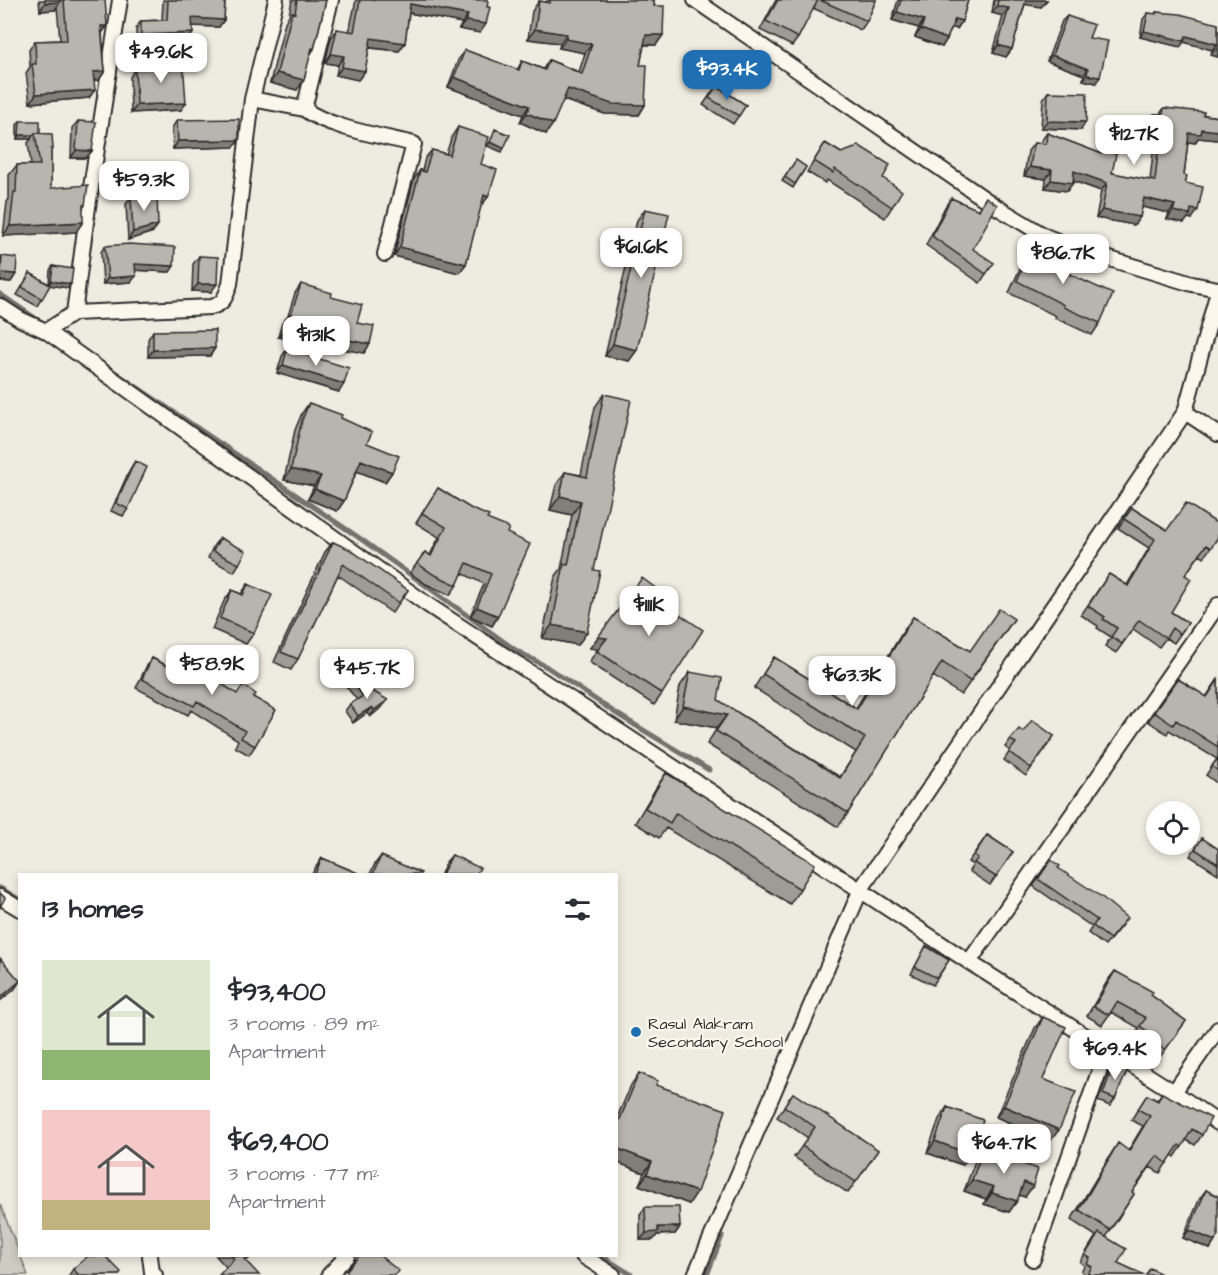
<!DOCTYPE html>
<meta charset="utf-8">
<style>
:root{--surface:#fff;--page:#f7f7f7;--text:#2b2b33;--muted:#7c7c81;--accent:#1f6fb2}
body{margin:0;font-family:"Architects Daughter",sans-serif;background:var(--page);color:var(--text);height:100vh;display:flex;flex-direction:column;font-size:22px;white-space:nowrap}
*{box-sizing:border-box;margin:0}
p{font-size:20px;color:var(--muted)}
.icon{flex:none;width:33px;height:33px;fill:none;stroke:currentColor;stroke-width:2;stroke-linecap:round;stroke-linejoin:round}
.map{position:relative;flex:1;overflow:hidden}
.panel{position:absolute;left:18px;top:873px;width:600px;height:384px;display:flex;flex-direction:column;background:var(--surface);border-radius:0px;box-shadow:0 3px 9px #0003}
.panel>*{flex:none}
.fabs{position:absolute;left:1146px;top:801px;display:grid;gap:12px}
.fabs a{display:grid;place-items:center;width:54px;height:54px;border-radius:50%;background:var(--surface);box-shadow:0 3px 9px #0003;font-size:30px}
.price{position:absolute;translate:-50% -51px;padding:0 14px;border-radius:12px;background:#fff;color:#222;font-size:20px;line-height:39px;filter:drop-shadow(0 2px 3px #0008)}
.price::after{content:'';position:absolute;left:50%;top:36px;width:18px;height:14px;margin-left:-9px;background:inherit;clip-path:polygon(0 0,100% 0,50% 100%)}
.price.current{background:var(--accent);color:#fff}
ul{padding:0;list-style:none}
li{display:flex;align-items:center;gap:18px;height:150px;padding:0 24px}
li span{display:grid;place-items:center;flex:none;width:168px;height:120px;border-radius:0px;color:#555}
li>.icon{margin-inline-start:auto}
span .icon{width:72px;height:72px;fill:#fffc;stroke-width:1}
li b{font-size:26px}
h2{display:flex;justify-content:space-between;align-items:center;height:72px;padding:0 24px;font-size:26px}
.map>svg:first-child{display:block}
</style>
<div class="map">
<svg width="1218" height="1275" viewBox="0 0 1218 1275">
<rect width="100%" height="100%" fill="#eeebe0"/>
<filter id="ink" filterUnits="userSpaceOnUse"><feTurbulence type="fractalNoise" baseFrequency=".0167" numOctaves="2"/><feDisplacementMap in="SourceGraphic" scale="12" xChannelSelector="R" yChannelSelector="G"/><feConvolveMatrix kernelMatrix="1 2 1 2 8 2 1 2 1" color-interpolation-filters="sRGB"/></filter>
<g filter="url(#ink)">
<path fill="#cecbc2" stroke="#7c7b76" stroke-width="1.5" d="M0 1204 28 1275H0Z"/>
<g fill="none" stroke-linecap="round" stroke-linejoin="round">
<path stroke="#74726e" stroke-width="5" d="M0 294 41 322
M103 364 358 537 517 651 547 667 617 714 709 770
M0 888 20 900
M601 1256 632 1275
M707 1275 722 1236"/>
<g stroke="#2b2b2b" stroke-width="18">
<path id="minor" d="M331 0 304 109C329 128 382 136 414 144L385 254
M695 0 995 206 1045 236 1080 250 1192 284 1218 289
M252 99 304 109
M0 306 20 319 46 331 428 605 969 962 1174 1092 1218 1123
M74 313 211 307C224 304 226 296 230 284L252 99 276 0
M46 331 74 313 88 207 120 0
M1185 412 1218 434
M0 897 20 909
M969 962 1218 605
M1174 1092 1218 1029
M150 1256 152 1272 155 1275
M583 1256 613 1275
M1033 1259 1107 1049
M329 1275 347 1256
M695 1275 861 889 1185 412 1218 291"/>
</g>
<use href="#minor" stroke="#fbf7ec" stroke-width="14"/>
</g>
<path fill="#9e9c96" stroke="#2b2b2b" stroke-width="1.5" d="M39 0H80L107 26 102 33 105 71 99 80H94L89 98 30 103 26 73 30 67 29 50 35 41 60 40 57 7 55 10 40 11Z
M163 0H232H225L224 20 219 27 193 26 188 41 136 43V28L141 21 162 20Z
M292 0H326L314 49 310 55 297 90 270 83 285 22 289 15Z
M356 0H488L480 33 459 29 462 23 409 13 405 43 399 51 369 48 365 71 358 80 336 75 338 65 325 63 331 38 337 29 349 32Z
M548 0H654V6L663 35 656 45H644L640 65 645 105 639 115 605 114 563 100 546 134 520 122 523 115 448 87 458 60 465 50 517 70 522 61 543 69 549 60 579 72 585 53 559 48 560 43 528 39 532 11 539 1 546 2Z
M776 0H876L867 21 861 30 813 8 798 38 792 46 760 30Z
M898 0H968L962 21 957 29 952 27 942 47 915 37 919 28 892 20Z
M994 0H1047L1041 7 1025 4 1012 49 1006 57 993 53 1003 16 992 13Z
M1156 12 1218 24V57L1211 55 1212 50 1184 42 1180 47 1140 37 1143 19 1148 13 1155 14Z
M1067 16 1089 38 1096 83 1083 80 1084 75 1047 61 1062 21Z
M160 62 186 103 181 110 131 113 130 77 135 69 155 68Z
M716 86 746 105 733 124 703 105Z
M1048 92 1081 130 1041 128 1043 99Z
M1164 108 1218 117V140L1198 138 1195 143 1188 142 1184 175 1192 219 1188 218 1184 223 1167 219 1169 213 1142 207 1140 217 1134 225 1096 218 1101 191 1073 181 1067 191 1045 188 1046 179 1024 176 1028 151 1034 143 1041 144V141L1047 133 1102 154 1103 151 1112 173 1150 180 1154 143 1146 142 1148 122 1154 114H1160Z
M177 120 239 140 234 147 173 149 172 128Z
M20 121 40 133 53 149 51 152V188L85 205 83 208 76 232 3 236 7 202 9 199V175L17 165H31L28 143 31 139H17V125Z
M78 121 92 151 86 158H71L72 128Z
M458 127 481 164 488 197 481 205 466 264 459 273 394 256 414 179 420 170 422 171 425 158 432 150 446 154 452 136Z
M825 143 883 178 892 207 885 218 827 180 825 183 807 172Z
M796 160 806 167 793 188 782 181Z
M131 197 153 232 128 240 126 204Z
M986 197 973 249 986 274 980 283 926 245 945 207 951 198 978 210Z
M645 209 637 350 629 361 605 356 637 220Z
M1032 245 1062 263 1067 273 1100 323 1092 335 1055 318 1056 316 1009 293 1025 257Z
M105 246 170 272 135 270 131 282 103 284 101 252Z
M2 256 16 274 11 282 0 281V259Z
M199 256 211 292 192 291 193 264Z
M53 266 71 284 68 288 50 285 37 306 17 295 30 273 49 284 50 270Z
M301 284 357 323 370 344 364 353 278 337 282 323 288 316 295 293Z
M153 331 215 348 210 356 148 357V339Z
M287 349 339 392 277 373 282 356Z
M604 394 594 570 578 645 542 638 555 577 561 569 572 515 550 510 556 485 565 472 581 475 595 407Z
M309 403 341 418 367 443 392 472 385 482 357 471 344 501 337 511 308 499 314 486 284 480 295 430 302 413Z
M135 461 128 509 123 516 111 511 130 469Z
M438 488 487 519 507 533 498 616 492 626 470 616 484 584 462 573 457 585 450 595 426 584 410 573 425 552 430 555 439 537 416 523Z
M1132 508 1167 530 1218 537 1204 557 1200 554 1185 575 1171 612 1188 623 1174 643 1166 638 1159 647 1133 629 1116 653 1105 646 1111 637 1097 628 1098 626 1081 615 1109 574 1127 585 1149 548 1118 528Z
M220 538 239 564 234 572 208 558 214 545Z
M333 542 408 590 392 613 338 575 298 659 291 670 274 662 325 552Z
M248 584 254 633 246 644 212 629 224 601 232 590 241 594Z
M913 617 970 651 1014 619 961 695 933 676 848 813 838 827 707 744 717 728 674 720 680 686 690 672 718 700 840 777 856 752 754 688 774 657 856 708 904 630Z
M598 637 662 694 654 705 589 662 598 649 590 648Z
M152 658 168 666 173 660 189 669 193 663 210 676 237 694 253 697 255 746 249 755 235 747 238 740 191 710 188 715 136 688 146 667Z
M350 678 383 706 370 717 367 713 353 723 345 711 350 704 357 700 345 685Z
M1178 679 1206 697 1218 679V784L1206 775 1217 759 1169 730 1167 734 1148 721Z
M1023 732 1054 736 1026 776 1004 760 1010 751 1005 747 1010 740Z
M666 773 800 889 790 904 666 828 659 838 635 823 656 788Z
M987 835 1013 852 990 885 969 871 973 865 968 862Z
M1202 838 1218 849V874L1190 856Z
M452 855 476 874H441L446 862Z
M381 856 420 874H370L375 864Z
M322 858 360 874H312L316 867Z
M1051 860 1058 868 1122 925 1105 946 1088 933 1092 927 1033 886Z
M926 946 949 960 933 985 911 974Z
M1115 971 1151 995 1186 1021 1158 1060 1140 1046 1143 1042 1134 1036 1139 1028 1111 1012 1102 1025 1087 1016 1108 980Z
M1043 1017V1079L1051 1140 996 1117 1035 1028Z
M1114 1063 1115 1099 1110 1106 1098 1101 1109 1071Z
M639 1073 656 1085 689 1204 639 1185 644 1173 616 1162V1120L631 1085Z
M793 1093 878 1150 848 1193 794 1157 808 1138 777 1117Z
M1162 1093 1202 1135 1195 1145 1186 1140 1175 1157 1172 1155 1160 1173 1150 1167 1132 1192 1134 1194 1106 1237 1118 1263 1144 1275H1086L1081 1271 1085 1266 1080 1262 1096 1236 1071 1220 1111 1154 1118 1143 1128 1151 1143 1126 1131 1120 1147 1095 1157 1100Z
M947 1107 970 1154 963 1165 927 1153 939 1119Z
M983 1150 1025 1197 1019 1195 1017 1201 1009 1212 984 1204 986 1199 964 1191 975 1161Z
M1206 1190 1215 1241 1210 1249 1183 1238 1200 1198Z
M645 1207 680 1227 675 1234 657 1235 653 1240H640V1215Z
M216 1256H252L246 1261 226 1267Z
M73 1269 120 1275H69Z"/>
<path fill="#817f7a" stroke="#2b2b2b" stroke-width="1.5" d="M1024 0H1047L1041 7 1022 4Z
M60 2 55 10 40 11 45 3Z
M410 4 468 15 462 23 404 12Z
M997 6 1009 8 1003 16 992 13Z
M897 12 924 20 919 28 892 20Z
M192 18 224 20 219 27 187 26Z
M955 19 962 21 957 29 950 27Z
M466 21 486 24 480 33 459 29Z
M101 26H107L101 34Z
M535 29 567 34 560 43 528 39Z
M921 29 947 39 942 47 915 37Z
M1144 31 1186 36 1217 44 1212 50 1184 42 1180 47 1140 37Z
M193 33 188 41 136 43 141 35Z
M646 35H663L656 45 639 44Z
M371 38 405 43 399 51 365 47Z
M566 39 592 44 585 53 559 48Z
M998 45 1012 49 1006 57 993 53Z
M1215 49 1218 50V57L1211 55Z
M331 54 344 56 338 65 325 63Z
M1052 55 1088 69 1084 75 1047 61Z
M342 67 365 71 358 80 336 75Z
M105 71 99 80 87 81 93 72Z
M277 73 304 80 297 90 270 83Z
M1087 75 1100 77 1096 83 1083 80Z
M454 77 529 106 523 115 448 87Z
M568 89 645 105 639 115 605 114 561 99Z
M95 90 89 98 30 103 36 94Z
M186 103 181 110 131 113 137 105Z
M527 113 553 124 546 134 520 122Z
M1047 121 1086 122 1081 130 1041 128Z
M1202 129 1218 131V140L1198 138 1195 143 1183 141 1189 133Z
M1152 134H1160L1154 143 1146 142Z
M19 135H33L31 139H17Z
M239 140 234 147 173 149 178 141Z
M490 142 504 148 502 152 487 146Z
M76 150 92 151 86 158H71Z
M1030 167 1052 170 1046 179 1024 176Z
M1074 171 1107 183 1101 191 1068 179Z
M1051 180 1073 183 1067 191 1045 188Z
M484 195 488 197 482 205 478 204Z
M1144 198 1175 205 1169 213 1138 206Z
M1191 209 1198 210 1192 219 1188 218 1184 223 1167 219 1173 211Z
M1102 210 1140 217 1134 225 1096 218Z
M83 222 76 232 3 236 10 226Z
M158 225 153 232 128 240 133 232Z
M400 247 466 264 459 273 394 256Z
M135 264 174 266 170 272 130 270Z
M1 273 16 274 11 282 0 281Z
M136 276 131 282 103 284 108 278Z
M51 281 71 284 68 288 48 285Z
M198 284H217L211 292 192 291Z
M285 328 370 344 364 353 278 337Z
M613 344 637 350 629 361 605 356Z
M215 348 210 356 148 357 153 350Z
M283 365 344 384 339 392 277 373Z
M361 460 392 472 385 482 354 470Z
M291 469 321 476 314 486 284 480Z
M315 489 344 501 337 511 308 499Z
M560 496 581 501 572 515 550 510Z
M477 607 498 616 492 626 470 616Z
M552 625 587 632 578 645 542 638Z
M598 637 607 638 599 650 590 648Z
M388 700 383 706 370 717 374 710Z
M683 706 727 715 717 728 674 720Z
M372 707 367 713 353 723 358 716Z
M20 981 14 990 0 1001V998Z
M1004 1106 1059 1130 1051 1140 996 1117Z
M935 1141 970 1154 963 1165 927 1153Z
M616 1148 652 1162 644 1173 616 1162Z
M647 1174 697 1192 689 1204 639 1185Z
M972 1180 994 1187 986 1199 964 1191Z
M1024 1182 1033 1186 1025 1197 1016 1194Z
M992 1193 1017 1201 1009 1212 984 1204Z
M658 1227H680L675 1234 657 1235 653 1240H640L646 1233Z
M1189 1230 1215 1241 1210 1249 1183 1238Z
M248 1256H252L238 1268 244 1259Z"/>
<path fill="#b8b5ae" stroke="#2b2b2b" stroke-width="1.5" d="M45 0H60V2L45 3Z
M64 0H105L107 26H101L105 71 93 72 95 90 36 94 32 64H36L35 41 67 40Z
M168 0H225L224 20 192 18 193 33 141 35V21L167 20Z
M297 0H326L314 49 312 48 304 80 277 73 292 12 295 13Z
M360 0H488L487 7H490L486 24 466 21 468 15 410 4 405 43 371 38 365 71 342 67 344 56 331 54 337 29 354 32Z
M550 0H654V6H664L663 35H646L640 65H647L645 105 612 104 568 89 553 124 527 113 529 106 454 77 465 50 519 70 522 61 545 70 549 60 582 74 592 44 566 39 567 34 535 29 539 1 550 3Z
M778 0H818L798 38 766 21Z
M820 0H876L867 21Z
M901 0H968L962 21 955 19 947 39 921 29 924 20 897 12Z
M998 0H1026L1012 49 998 45 1009 8 997 6Z
M1156 12 1180 14 1218 24V50L1215 49 1217 44 1186 36 1184 41 1144 31 1148 13 1156 14Z
M1067 16 1094 25 1089 38 1108 41 1100 77 1087 75 1088 69 1052 55Z
M183 61 186 103 137 105 135 69 160 68V62Z
M716 86 746 105 739 116 709 98Z
M1048 92 1087 93 1086 122 1047 121Z
M1164 108 1204 112 1203 115 1218 117V131L1202 129 1201 134 1189 133 1184 175 1187 176 1185 183 1203 187 1198 210 1191 209 1190 215 1173 211 1175 205 1144 198 1140 217 1102 210 1107 183 1074 171 1073 183 1051 180 1052 170 1030 167 1034 143 1046 144 1047 133 1102 154 1103 151 1116 154 1112 173 1155 181 1160 134H1152L1154 114 1163 115Z
M239 119V140L178 141 177 120Z
M20 121H40V133H35L33 135H19Z
M78 121 96 122 92 151 76 150Z
M458 127 489 137 481 164 497 170 488 197 484 195 466 264 400 247 420 170 425 172 432 150 450 155Z
M495 129 510 135 504 148 490 142Z
M35 133 52 134 53 149H51V188L88 185 85 205H83V222L10 226 14 192H16L17 165H40Z
M825 143 841 153 855 148 858 145 890 165 883 178 902 191 892 207 835 169 833 173 814 161Z
M796 160 806 167 795 184 785 177Z
M157 195 158 225 133 232 131 197Z
M986 197 997 205 973 249 994 263 986 274 932 236 951 198 979 210Z
M645 209 669 214 637 350 613 344Z
M129 244 175 247 174 266 135 264 136 276 108 278 105 246Z
M1032 245 1064 257 1062 263 1068 266 1067 273 1113 294 1100 323 1063 307 1064 305 1017 281Z
M2 256 17 258 16 274 1 273Z
M199 256 218 257 217 284H198Z
M53 266 73 269 71 284 51 281Z
M30 273 50 285 42 299 22 287Z
M301 284 332 293 331 297 362 305 357 323 374 326 370 344 285 328 289 314 291 315Z
M215 330V348L153 350V331Z
M287 349 349 368 344 384 283 365Z
M604 394 631 400 594 570 600 571 587 632 552 625 564 564 568 565 581 501 560 496 565 472 587 477Z
M309 403 342 415 341 418 372 432 367 443 399 456 392 472 361 460 344 501 315 489 321 476 291 469 302 420Z
M135 461 147 467 128 509 116 503Z
M438 488 470 508 489 516 487 519 509 528 507 533 530 544 498 616 477 607 491 574 467 563 457 585 433 574 417 563 425 552 431 556 446 527 422 513Z
M1186 503 1218 524V537L1211 548 1206 545 1185 575 1191 579 1171 612 1188 623 1180 634 1172 628 1166 638 1139 620 1122 644 1111 637 1117 628 1103 619 1105 617 1088 606 1109 574 1128 586 1155 539 1124 519 1132 508 1167 530Z
M220 538 246 551 239 564 213 551Z
M333 542 349 549 408 590 399 603 343 564 298 659 281 652Z
M642 578 673 601 669 607 703 630 662 694 597 651 607 638 598 637Z
M248 584 272 595 254 633 220 618 232 590 243 595Z
M999 609 1014 619 970 681 942 662 848 813 716 731 727 715 683 706 690 672 722 678 718 700 840 778 865 738 763 674 774 657 857 709 913 617 970 651Z
M152 658 169 667 173 660 190 669 193 663 212 673 210 676 237 694 243 685 256 694 253 697 276 710 255 746 241 738 245 731 197 701 194 706 142 679Z
M350 678 388 700 374 710 372 707 358 716 350 704 363 696Z
M1178 679 1207 697 1218 680V747L1176 720 1173 725 1154 712Z
M1032 720 1054 736 1031 768 1009 752 1016 743 1010 740 1019 729 1023 732Z
M1218 758V771L1212 766Z
M666 773 815 864 800 889 676 813 670 823 645 808Z
M987 835 1013 852 996 877 974 863 978 858 974 855Z
M1202 838 1218 849V864L1195 849Z
M452 855 480 868 476 874H442Z
M381 856 421 873 420 874H373Z
M322 858 360 874H315Z
M1051 860 1060 866 1058 868 1103 898 1127 918 1110 939 1093 926 1097 920 1038 879Z
M0 893 5 898 0 907Z
M926 946 949 960 937 978 915 967Z
M0 958 20 981 0 998Z
M1115 971 1153 992 1151 995 1186 1021 1165 1050 1147 1037 1150 1033 1140 1026 1146 1018 1117 1002 1109 1015 1094 1007Z
M1043 1017 1066 1027 1043 1079 1076 1092 1059 1130 1004 1106Z
M1114 1063 1128 1069 1115 1099 1103 1094Z
M639 1073 658 1081 656 1085 726 1110 697 1192 647 1174 652 1162 616 1148V1129Z
M793 1093 878 1150 856 1182 802 1146 815 1127 784 1106Z
M1162 1093 1211 1118 1202 1135 1192 1129 1182 1147 1179 1145 1167 1163 1157 1156 1132 1192 1134 1194 1110 1230 1079 1210 1118 1143 1129 1151 1150 1116 1138 1109 1147 1095 1158 1101Z
M947 1107 983 1120 970 1154 935 1141Z
M983 1150 1038 1169 1033 1186 1024 1182 1017 1201 992 1193 994 1187 972 1180Z
M1206 1190 1218 1196V1235L1215 1241 1189 1230Z
M645 1207H679L680 1227H658V1232L646 1233Z
M1099 1233 1126 1249 1118 1263 1144 1275H1091L1088 1273 1092 1267 1087 1264 1090 1258 1085 1255Z
M88 1256H105L121 1272 119 1275H79L73 1269Z
M230 1256H248L244 1259 259 1275H219L234 1259Z
M359 1256H380L399 1271 395 1275H350L346 1271Z
M1150 1268 1163 1275H1146Z"/>
</g>
<circle fill="#1f6fb2" stroke="#fbf7ec" stroke-width="2" cx="636" cy="1032" r="6"/>
<g text-anchor="middle" stroke-width="4.5" stroke-linejoin="round" paint-order="stroke">
<g font-size="16" fill="#2b2b2b" stroke="#fbf7ec" text-anchor="start">
<text x="648" y="1029">Rasul Alakram<tspan x="648" dy="18">Secondary School</tspan></text>
</g>
</g>
</svg>
<div class="fabs">
<a><svg class="icon" aria-label="locate" viewBox="0 0 24 24"><circle cx="12" cy="12" r="6"/><path d="M12 2v4M12 18v4M2 12h4M18 12h4"/></svg></a>
</div>
<b class="price" style="left:161px;top:84px">$49.6K</b>
<b class="price current" style="left:727px;top:101px">$93.4K</b>
<b class="price" style="left:1134px;top:166px">$127K</b>
<b class="price" style="left:144px;top:212px">$59.3K</b>
<b class="price" style="left:641px;top:279px">$61.6K</b>
<b class="price" style="left:1063px;top:285px">$86.7K</b>
<b class="price" style="left:316px;top:367px">$131K</b>
<b class="price" style="left:649px;top:637px">$111K</b>
<b class="price" style="left:212px;top:696px">$58.9K</b>
<b class="price" style="left:367px;top:700px">$45.7K</b>
<b class="price" style="left:852px;top:707px">$63.3K</b>
<b class="price" style="left:1115px;top:1081px">$69.4K</b>
<b class="price" style="left:1004px;top:1175px">$64.7K</b>
<section class="panel">
<h2>13 homes<svg class="icon" aria-label="filters" viewBox="0 0 24 24"><path d="M4 7h16M4 17h16"/><circle cx="9" cy="7" r="2"/><circle cx="15" cy="17" r="2"/></svg></h2>
<ul>
<li><span style="background:linear-gradient(#dfe7d0 75%,#8fb573 0)"><svg class="icon" aria-label="home" viewBox="0 0 24 24"><path d="M3 11l9-7 9 7M6 9v11h12V9"/></svg></span><div><b>$93,400</b><p>3 rooms · 89 m²</p><p>Apartment</p></div></li>
<li><span style="background:linear-gradient(#f6c9c9 75%,#c2b280 0)"><svg class="icon" aria-label="home" viewBox="0 0 24 24"><path d="M3 11l9-7 9 7M6 9v11h12V9"/></svg></span><div><b>$69,400</b><p>3 rooms · 77 m²</p><p>Apartment</p></div></li>
</ul>
</section>
</div>
